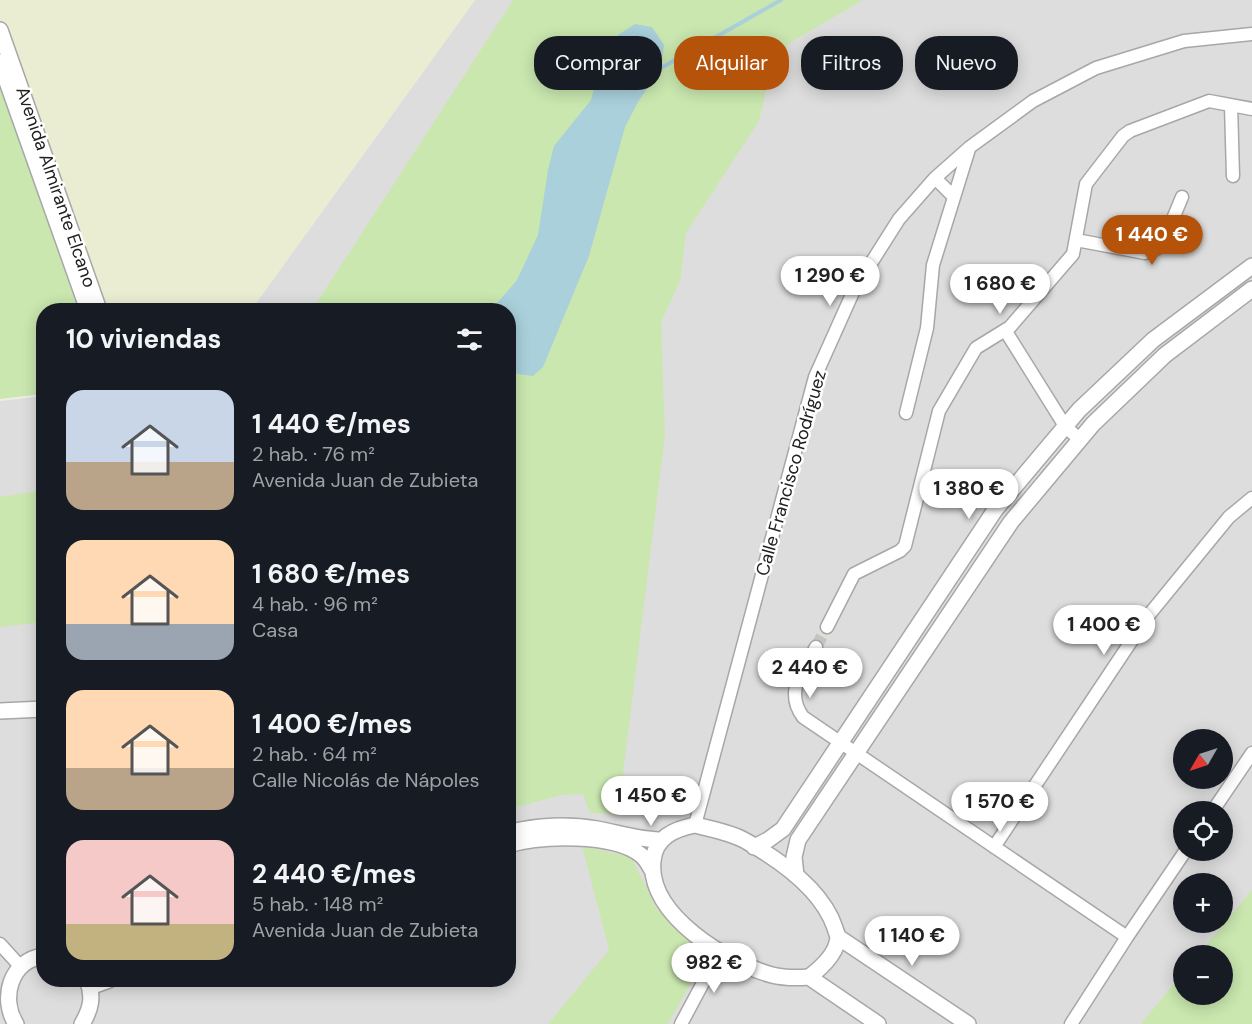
<!DOCTYPE html>
<html lang="es">
<meta charset="utf-8">
<style>
:root{--surface:#171b24;--page:#242831;--text:#f1f3f6;--muted:#9ea1a6;--accent:#b45309}
body{margin:0;font-family:"DM Sans",sans-serif;background:var(--page);color:var(--text);height:100vh;display:flex;flex-direction:column;font-size:22px;white-space:nowrap}
*{box-sizing:border-box;margin:0}
p{font-size:20px;color:var(--muted)}
.icon{flex:none;width:33px;height:33px;fill:none;stroke:currentColor;stroke-width:2;stroke-linecap:round;stroke-linejoin:round}
.map{position:relative;flex:1;overflow:hidden}
.drawer{position:absolute;left:36px;top:303px;width:480px;height:684px;display:flex;flex-direction:column;background:var(--surface);border-radius:24px;box-shadow:0 3px 15px #0003}
.drawer>*{flex:none}
.banner{position:absolute;left:534px;top:36px;width:570px;height:54px;display:flex;gap:12px}
.needle{width:39px;rotate:231deg}
.controls{position:absolute;left:1173px;top:729px;display:grid;gap:12px}
.controls a{display:grid;place-items:center;width:60px;height:60px;border-radius:50%;background:var(--surface);box-shadow:0 3px 15px #0003;font-size:30px}
.price{position:absolute;translate:-50% -51px;padding:0 14px;border-radius:21px;background:#fff;color:#222;font-size:20px;line-height:39px;filter:drop-shadow(0 2px 3px #0008)}
.price::after{content:'';position:absolute;left:50%;top:36px;width:18px;height:14px;margin-left:-9px;background:inherit;clip-path:polygon(0 0,100% 0,50% 100%)}
.price.active{background:var(--accent);color:#fff}
ul{padding:0;list-style:none}
li{display:flex;align-items:center;gap:18px;height:150px;padding:0 30px}
li span{display:grid;place-items:center;flex:none;width:168px;height:120px;border-radius:18px;color:#555}
li>.icon{margin-inline-start:auto}
span .icon{width:72px;height:72px;fill:#fffc;stroke-width:1}
li b{font-size:26px}
h2{display:flex;justify-content:space-between;align-items:center;height:72px;padding:0 30px;font-size:26px}
.pill{padding:0 21px;border-radius:24px;background:var(--surface);box-shadow:0 3px 15px #0003;font-size:21px;line-height:54px}
.pill.active{background:var(--accent);color:#fff}
.map>svg:first-child{display:block}
</style>
<div class="map">
<svg width="1252" height="1024" viewBox="0 0 1252 1024">
<rect width="100%" height="100%" fill="#f0ede7"/>
<path fill="#dedddd" fill-rule="evenodd" d="M475 0H1252V1024H0V401L43 396 44 980H508V310H251ZM1184 740H1222V778H1184ZM1184 812H1222V850H1184ZM1184 884H1222V922H1184ZM1184 956H1222V994H1184Z"/>
<path fill="#ebedd3" d="M0 0H475L251 310H88L0 63Z"/>
<path fill="#cae7af" d="M513 0H863L788 44 770 73 759 121 686 233 680 281 661 322 665 435 618 814 590 813 583 794 562 795 509 809 508 310H312Z
M0 63 88 310H44L43 394 0 399Z
M43 490V622L0 627V497Z
M582 846 631 857 657 909 700 951V967L668 1024H548L609 950Z
M1252 890V1024H1141L1183 973 1184 994H1222V956L1198 955Z"/>
<path fill="#a9d0db" d="M635 24 652 27 664 45 661 68 638 102 625 127 589 256 543 367 533 376 518 374 509 369 508 310H491L517 280 538 235 548 170 554 146 591 100 601 64 618 35Z"/>
<g fill="none" stroke-linecap="round" stroke-linejoin="round">
<path stroke="#a9d0db" stroke-width="4" d="M661 68 781 0"/>
<path stroke="#c6c4bf" stroke-width="12" stroke-dasharray="12 6" stroke-linecap="butt" d="M816 647 827 627"/>
<g stroke="#a7a7a7" stroke-width="15">
<path id="minor" d="M1231 105 1233 176
M935 178 954 197
M1076 240 1145 253 1158 248 1165 238 1182 197
M1005 330 1065 426 1080 440
M906 413 927 328 933 265 969 149
M827 627 854 574 900 551 905 546 939 411 976 348 1010 327 1073 254 1086 184 1123 136 1130 131 1209 101 1252 109
M816 647C803 672 784 691 803 717L1127 937
M1212 812 1252 753
M695 825 815 377 854 290 899 219 935 178 970 147 1033 101 1096 68 1184 41 1252 34
M994 847 1148 616 1229 517 1252 498
M0 944 20 966
M681 1024 720 951
M1071 1024 1127 937 1186 850"/>
</g>
<g stroke="#a7a7a7" stroke-width="18">
<path id="tertiary" d="M0 30 99 310
M0 62 88 310
M0 711 44 709
M695 825C711 829 729 832 744 840 778 859 822 889 835 928 835 929 838 936 838 937 837 953 821 968 809 977 797 978 784 978 772 975 728 963 647 915 653 861 655 837 675 829 695 825Z
M508 833C536 825 569 824 597 829 619 833 639 840 662 840
M508 845C541 835 614 833 641 855 646 859 649 865 652 870
M754 847 768 840 783 829 995 510 1079 410 1153 340 1252 266
M796 875 794 857 798 840 1011 522 1093 424 1165 355 1252 289
M838 937 968 1024
M809 977 878 1024
M90 987 109 980
M16 1024C0 999 10 960 44 956
M82 1024C91 1009 94 996 87 980"/>
</g>
<use href="#minor" stroke="#fff" stroke-width="12"/>
<use href="#tertiary" stroke="#fff" stroke-width="15"/>
</g>
<g text-anchor="middle" stroke-width="5" stroke-linejoin="round" paint-order="stroke">
<g font-size="18" fill="#202020" stroke="#fff">
<text transform="translate(56 187) rotate(71)" y="6">Avenida Almirante Elcano</text>
<text transform="translate(791 473) rotate(-74)" y="6">Calle Francisco Rodríguez</text>
</g>
</g>
</svg>
<div class="controls">
<a><svg class="needle" viewBox="-14 -14 28 28"><path d="M0-13l5 13h-10z" fill="#e53935"/><path d="M0 13l5-13h-10z" fill="#9ea1a6"/></svg></a>
<a><svg class="icon" aria-label="locate" viewBox="0 0 24 24"><circle cx="12" cy="12" r="6"/><path d="M12 2v4M12 18v4M2 12h4M18 12h4"/></svg></a>
<a>+</a>
<a>−</a>
</div>
<b class="price active" style="left:1152px;top:266px">1 440 €</b>
<b class="price" style="left:830px;top:307px">1 290 €</b>
<b class="price" style="left:1000px;top:315px">1 680 €</b>
<b class="price" style="left:969px;top:520px">1 380 €</b>
<b class="price" style="left:1104px;top:656px">1 400 €</b>
<b class="price" style="left:810px;top:699px">2 440 €</b>
<b class="price" style="left:651px;top:827px">1 450 €</b>
<b class="price" style="left:1000px;top:833px">1 570 €</b>
<b class="price" style="left:912px;top:967px">1 140 €</b>
<b class="price" style="left:714px;top:994px">982 €</b>
<div class="banner">
<a class="pill">Comprar</a>
<a class="pill active">Alquilar</a>
<a class="pill">Filtros</a>
<a class="pill">Nuevo</a>
</div>
<section class="drawer">
<h2>10 viviendas<svg class="icon" aria-label="filters" viewBox="0 0 24 24"><path d="M4 7h16M4 17h16"/><circle cx="9" cy="7" r="2"/><circle cx="15" cy="17" r="2"/></svg></h2>
<ul>
<li><span style="background:linear-gradient(#c9d6e8 60%,#b9a48a 0)"><svg class="icon" aria-label="home" viewBox="0 0 24 24"><path d="M3 11l9-7 9 7M6 9v11h12V9"/></svg></span><div><b>1 440 €/mes</b><p>2 hab. · 76 m²</p><p>Avenida Juan de Zubieta</p></div></li>
<li><span style="background:linear-gradient(#ffd9b3 70%,#9aa5b1 0)"><svg class="icon" aria-label="home" viewBox="0 0 24 24"><path d="M3 11l9-7 9 7M6 9v11h12V9"/></svg></span><div><b>1 680 €/mes</b><p>4 hab. · 96 m²</p><p>Casa</p></div></li>
<li><span style="background:linear-gradient(#ffd9b3 65%,#b9a48a 0)"><svg class="icon" aria-label="home" viewBox="0 0 24 24"><path d="M3 11l9-7 9 7M6 9v11h12V9"/></svg></span><div><b>1 400 €/mes</b><p>2 hab. · 64 m²</p><p>Calle Nicolás de Nápoles</p></div></li>
<li><span style="background:linear-gradient(#f6c9c9 70%,#c2b280 0)"><svg class="icon" aria-label="home" viewBox="0 0 24 24"><path d="M3 11l9-7 9 7M6 9v11h12V9"/></svg></span><div><b>2 440 €/mes</b><p>5 hab. · 148 m²</p><p>Avenida Juan de Zubieta</p></div></li>
</ul>
</section>
</div>
